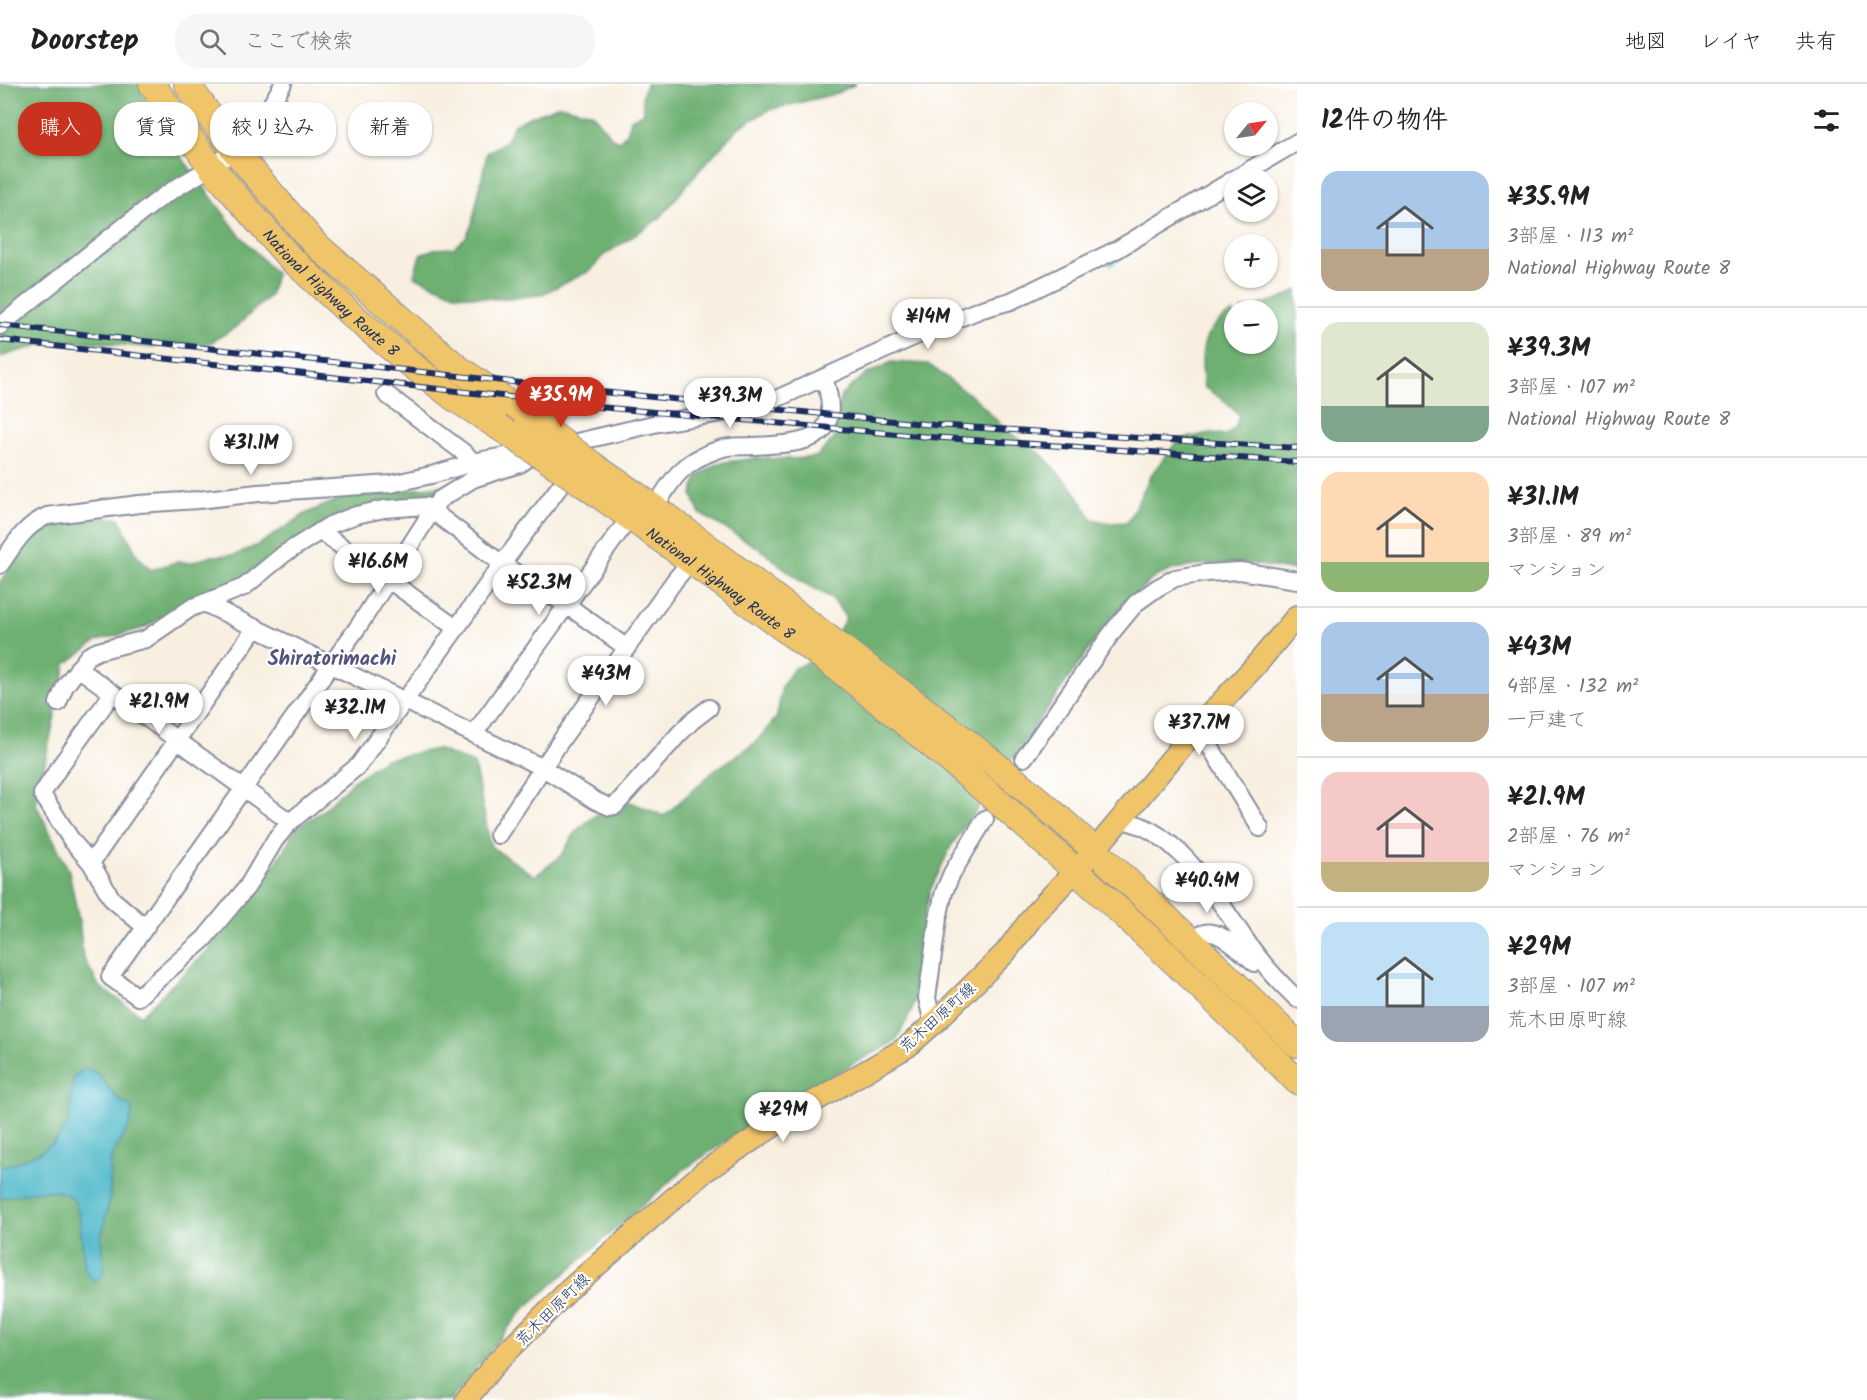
<!DOCTYPE html>
<html lang="ja">
<meta charset="utf-8">
<style>
:root{--surface:#fff;--page:#f6f6f6;--text:#222;--muted:#767676;--line:#e0e0e0;--accent:#c8321e}
body{margin:0;font-family:Kalam,"Klee One",sans-serif;background:var(--page);color:var(--text);height:100vh;display:flex;flex-direction:column;font-size:22px;white-space:nowrap}
*{box-sizing:border-box;margin:0}
p{font-size:20px;color:var(--muted)}
.icon{flex:none;width:33px;height:33px;fill:none;stroke:currentColor;stroke-width:2;stroke-linecap:round;stroke-linejoin:round}
.map{position:relative;flex:1;overflow:hidden}
.sheet{display:flex;flex-direction:column;background:var(--surface);width:570px}
.sheet>*{flex:none}
.hud{position:absolute;left:18px;top:18px;width:570px;height:54px;display:flex;gap:12px}
.needle{width:39px;rotate:60deg}
.tools{position:absolute;left:1224px;top:18px;display:grid;gap:12px}
.tools a{display:grid;place-items:center;width:54px;height:54px;border-radius:50%;background:var(--surface);box-shadow:0 2px 4px #0004;font-size:30px}
.price{position:absolute;translate:-50% -51px;padding:0 14px;border-radius:21px;background:#fff;color:#222;font-size:20px;line-height:39px;filter:drop-shadow(0 2px 3px #0008)}
.price::after{content:'';position:absolute;left:50%;top:36px;width:18px;height:14px;margin-left:-9px;background:inherit;clip-path:polygon(0 0,100% 0,50% 100%)}
.price.current{background:var(--accent);color:#fff}
ul{padding:0;list-style:none}
li{display:flex;align-items:center;gap:18px;height:150px;padding:0 24px}
li+li{border-top:2px solid var(--line)}
li span{display:grid;place-items:center;flex:none;width:168px;height:120px;border-radius:18px;color:#555}
li>.icon{margin-inline-start:auto}
span .icon{width:72px;height:72px;fill:#fffc;stroke-width:1}
li b{font-size:26px}
h2{display:flex;justify-content:space-between;align-items:center;height:72px;padding:0 24px;font-size:26px}
.chip{padding:0 21px;border-radius:24px;background:var(--surface);box-shadow:0 2px 4px #0004;font-size:21px;line-height:54px}
.chip.current{background:var(--accent);color:#fff}
header{display:flex;align-items:center;gap:36px;box-sizing:border-box;height:84px;padding:0 30px;background:var(--surface);border-bottom:2px solid var(--line)}
header strong{font-size:28px}
nav{display:flex;gap:33px;margin-inline-start:auto;font-size:21px}
.search{width:420px;height:54px;background:var(--page);display:flex;align-items:center;gap:15px;box-sizing:border-box;padding:0 21px;border-radius:24px;color:var(--muted);font-size:22px}
main{display:flex;flex:1;min-height:0}
.map>svg:first-child{display:block}
</style>
<header>
<strong>Doorstep</strong>
<div class="search"><svg class="icon" aria-label="search" viewBox="0 0 24 24"><circle cx="10" cy="10" r="6"/><path d="M15 15l6 6"/></svg>ここで検索</div>
<nav><a>地図</a><a>レイヤ</a><a>共有</a></nav>
</header>
<main>
<div class="map">
<svg width="1297" height="1316" viewBox="0 0 1297 1316">
<rect width="100%" height="100%" fill="#fff"/>
<filter id="ink" filterUnits="userSpaceOnUse"><feTurbulence type="fractalNoise" baseFrequency=".0167" numOctaves="2"/><feDisplacementMap in="SourceGraphic" scale="12" xChannelSelector="R" yChannelSelector="G"/><feConvolveMatrix kernelMatrix="1 2 1 2 8 2 1 2 1" color-interpolation-filters="sRGB"/></filter>
<filter id="wash" filterUnits="userSpaceOnUse"><feTurbulence type="fractalNoise" baseFrequency=".008" numOctaves="4" result="noise"/><feDisplacementMap in="SourceGraphic" scale="24" xChannelSelector="R" yChannelSelector="G"/><feGaussianBlur stdDeviation="1.35" result="paint"/><feColorMatrix in="noise" values="0 0 0 0 0 0 0 0 0 0 0 0 0 0 0 0 0 1.4 0 .05"/><feComposite in="paint" operator="in"/></filter>
<g filter="url(#wash)">
<rect width="100%" height="100%" fill="#f8efe0"/>
<path fill="#6eb072" stroke="#447068" stroke-width="1.5" d="M0 0H145L141 7 166 52 238 149 276 190 270 211 236 243 210 259 144 263 92 258 52 257 0 273Z
M646 0H856L835 10 769 26 738 44 695 91 660 134 602 173 590 187 540 211 495 215 455 210 414 192 420 171 434 165 453 164 466 153 472 140 487 69 505 58 514 41 529 33 560 21 592 29 612 54 618 57C627 52 629 45 631 35L644 28 642 12Z
M1297 206V487L1246 479 1207 480 1175 485 1155 493 1115 528 951 762 930 807 920 854V883L916 911 911 928 896 957 840 987 753 1039 682 1087 523 1226 450 1316H0V498C11 481 31 450 49 441 69 431 98 434 119 434L137 471 151 486 179 477 189 479 212 472 235 471 258 461 307 429 342 414 447 401 421 416 358 426 242 498 191 515 144 544 97 557 66 580 36 720 69 787 79 836 83 873 99 902 141 931 207 867 246 821 277 777 296 744 321 728 353 697 385 675 437 665 474 680 491 763 535 792 562 771 576 747 597 730H618L628 717 664 732 715 686 755 659 777 633 782 602 794 584 824 572 846 534 832 514 802 498 760 465 699 429 692 410 698 392 719 379 756 374 793 375 816 373 834 355 841 311 865 291 892 278 928 280 977 316 1004 344 1041 370 1074 406 1092 435 1108 439 1128 438 1151 391 1178 356 1210 349 1226 351 1236 343 1239 331 1223 316 1204 303C1200 269 1199 245 1234 228V260H1268V226H1241L1283 214Z"/>
<path fill="#4cb7c9" stroke="#347394" stroke-width="1.5" d="M84 985C106 985 108 1016 128 1020L132 1025 131 1036 127 1046 111 1073 110 1114 101 1154 104 1188 100 1194 95 1197C87 1193 85 1186 84 1178 82 1163 81 1129 75 1118 63 1098 18 1111 0 1114V1084C28 1074 64 1064 70 1030 72 1018 70 1005 74 993Z"/>
<g fill="none" stroke-linecap="round" stroke-linejoin="round">
<path stroke="#4cb7c9" stroke-width="4" d="M1110 180 1130 167"/>
</g>
</g>
<g filter="url(#ink)">
<g fill="none" stroke-linecap="round" stroke-linejoin="round">
<g stroke="#8a8f9f" stroke-width="20">
<path id="minor" d="M1236 94 1297 58
M0 242C51 201 102 159 154 119 179 99 211 87 234 66 255 47 270 24 283 0
M386 310 463 368 474 378
M560 362 658 339 721 329 776 315 927 247 982 225 1011 217 1118 165 1234 95
M540 366 520 380 473 395 439 416 360 540 110 893 138 913 204 855 247 803 275 756 290 738 359 681 502 480 569 390
M655 423C673 394 682 378 717 366 729 361 741 363 753 362 805 359 846 359 824 294
M320 447 456 544
M0 481C14 461 24 442 47 432L139 420 198 416 258 409 391 400 431 391 483 376 534 367
M204 519 543 684 596 717 610 723 615 722 679 650 692 637 709 624
M78 584 290 738
M112 610 60 682 42 710 72 757 91 779 112 815 145 843
M58 619 65 602 88 572 98 567 146 555 191 524 244 503 284 470 330 441 356 431 384 425 426 422 502 480 568 522 627 564
M1198 643 1260 744
M474 650 630 433
M1024 674 1113 547 1136 519 1157 504 1175 494 1206 489 1240 487 1297 496
M1120 735C1128 738 1138 740 1146 744 1189 766 1217 814 1243 852 1258 875 1277 896 1297 915
M498 751 564 652 675 496 691 477
M91 779 256 543
M1190 856C1196 852 1205 847 1212 849 1225 851 1245 871 1255 879
M933 940 927 914 938 835 944 808 952 789 985 735"/>
</g>
<g stroke="#8a8f9f" stroke-width="24">
<path id="major" d="M466 1316 494 1281 571 1204 705 1087 786 1034 907 963 933 940 1005 869 1037 827 1094 767 1198 643 1257 580 1297 532"/>
</g>
<g stroke="#8a8f9f" stroke-width="28">
<g id="highway">
<path id="s1" d="M152 0 211 83 287 171 353 232 408 278 453 313 499 343"/>
<path d="M187 0 234 66 314 159 458 284 527 332"/>
<path d="M601 387C683 442 760 503 839 562 912 617 988 671 1057 732 1139 806 1218 883 1297 960"/>
<path id="s2" d="M582 399C647 445 712 492 776 539 801 558 827 575 851 595 1008 720 1155 856 1297 997"/>
</g>
</g>
<use href="#minor" stroke="#fff" stroke-width="16"/>
<use href="#major" stroke="#f0c469" stroke-width="21"/>
<use href="#highway" stroke="#f0c469" stroke-width="26"/>
<g stroke="#1b2f5e" stroke-width="6">
<path id="rail" d="M0 241 602 308 934 341 1297 364
M0 256 599 323 930 353 1297 378"/>
</g>
<use href="#rail" stroke="#fff" stroke-width="4" stroke-dasharray="11" stroke-linecap="butt"/>
<g stroke="#8a8f9f" stroke-width="28" stroke-linecap="butt">
<path id="highway-bridge" d="M527 332 601 387
M499 343 582 399"/>
</g>
<use href="#highway-bridge" stroke="#f0c469" stroke-width="26"/>
</g>
</g>
<g text-anchor="middle" stroke-width="4.5" stroke-linejoin="round" paint-order="stroke">
<g font-size="16" fill="#1b2f5e" stroke="#fff">
<text dy="6" stroke="none"><textPath href="#s1" startOffset="276">National Highway Route 8</textPath></text>
<text dy="6" stroke="none"><textPath href="#s2" startOffset="171">National Highway Route 8</textPath></text>
<text transform="translate(937 933) rotate(-42)" y="6">荒木田原町線</text>
<text transform="translate(552 1225) rotate(-44)" y="6">荒木田原町線</text>
</g>
<g font-size="20" font-weight="bold" fill="#54537c" stroke="#fff">
<text x="332" y="581">Shiratorimachi</text>
</g>
</g>
</svg>
<div class="tools">
<a><svg class="needle" viewBox="-14 -14 28 28"><path d="M0-13l5 13h-10z" fill="#e53935"/><path d="M0 13l5-13h-10z" fill="#767676"/></svg></a>
<a><svg class="icon" aria-label="layers" viewBox="0 0 24 24"><path d="M12 4l9 5-9 5-9-5zM3 14l9 5 9-5"/></svg></a>
<a>+</a>
<a>−</a>
</div>
<b class="price" style="left:928px;top:266px">¥14M</b>
<b class="price current" style="left:561px;top:344px">¥35.9M</b>
<b class="price" style="left:730px;top:345px">¥39.3M</b>
<b class="price" style="left:251px;top:392px">¥31.1M</b>
<b class="price" style="left:378px;top:511px">¥16.6M</b>
<b class="price" style="left:539px;top:532px">¥52.3M</b>
<b class="price" style="left:606px;top:623px">¥43M</b>
<b class="price" style="left:159px;top:651px">¥21.9M</b>
<b class="price" style="left:355px;top:657px">¥32.1M</b>
<b class="price" style="left:1199px;top:672px">¥37.7M</b>
<b class="price" style="left:1207px;top:830px">¥40.4M</b>
<b class="price" style="left:783px;top:1059px">¥29M</b>
<div class="hud">
<a class="chip current">購入</a>
<a class="chip">賃貸</a>
<a class="chip">絞り込み</a>
<a class="chip">新着</a>
</div>
</div>
<section class="sheet">
<h2>12件の物件<svg class="icon" aria-label="filters" viewBox="0 0 24 24"><path d="M4 7h16M4 17h16"/><circle cx="9" cy="7" r="2"/><circle cx="15" cy="17" r="2"/></svg></h2>
<ul>
<li><span style="background:linear-gradient(#a9c7e8 65%,#b9a48a 0)"><svg class="icon" aria-label="home" viewBox="0 0 24 24"><path d="M3 11l9-7 9 7M6 9v11h12V9"/></svg></span><div><b>¥35.9M</b><p>3部屋 · 113 m²</p><p>National Highway Route 8</p></div></li>
<li><span style="background:linear-gradient(#dfe7d0 70%,#7fa58c 0)"><svg class="icon" aria-label="home" viewBox="0 0 24 24"><path d="M3 11l9-7 9 7M6 9v11h12V9"/></svg></span><div><b>¥39.3M</b><p>3部屋 · 107 m²</p><p>National Highway Route 8</p></div></li>
<li><span style="background:linear-gradient(#ffd9b3 75%,#8fb573 0)"><svg class="icon" aria-label="home" viewBox="0 0 24 24"><path d="M3 11l9-7 9 7M6 9v11h12V9"/></svg></span><div><b>¥31.1M</b><p>3部屋 · 89 m²</p><p>マンション</p></div></li>
<li><span style="background:linear-gradient(#a9c7e8 60%,#b9a48a 0)"><svg class="icon" aria-label="home" viewBox="0 0 24 24"><path d="M3 11l9-7 9 7M6 9v11h12V9"/></svg></span><div><b>¥43M</b><p>4部屋 · 132 m²</p><p>一戸建て</p></div></li>
<li><span style="background:linear-gradient(#f6c9c9 75%,#c2b280 0)"><svg class="icon" aria-label="home" viewBox="0 0 24 24"><path d="M3 11l9-7 9 7M6 9v11h12V9"/></svg></span><div><b>¥21.9M</b><p>2部屋 · 76 m²</p><p>マンション</p></div></li>
<li><span style="background:linear-gradient(#bfe0f5 70%,#9aa5b1 0)"><svg class="icon" aria-label="home" viewBox="0 0 24 24"><path d="M3 11l9-7 9 7M6 9v11h12V9"/></svg></span><div><b>¥29M</b><p>3部屋 · 107 m²</p><p>荒木田原町線</p></div></li>
</ul>
</section>
</main>
